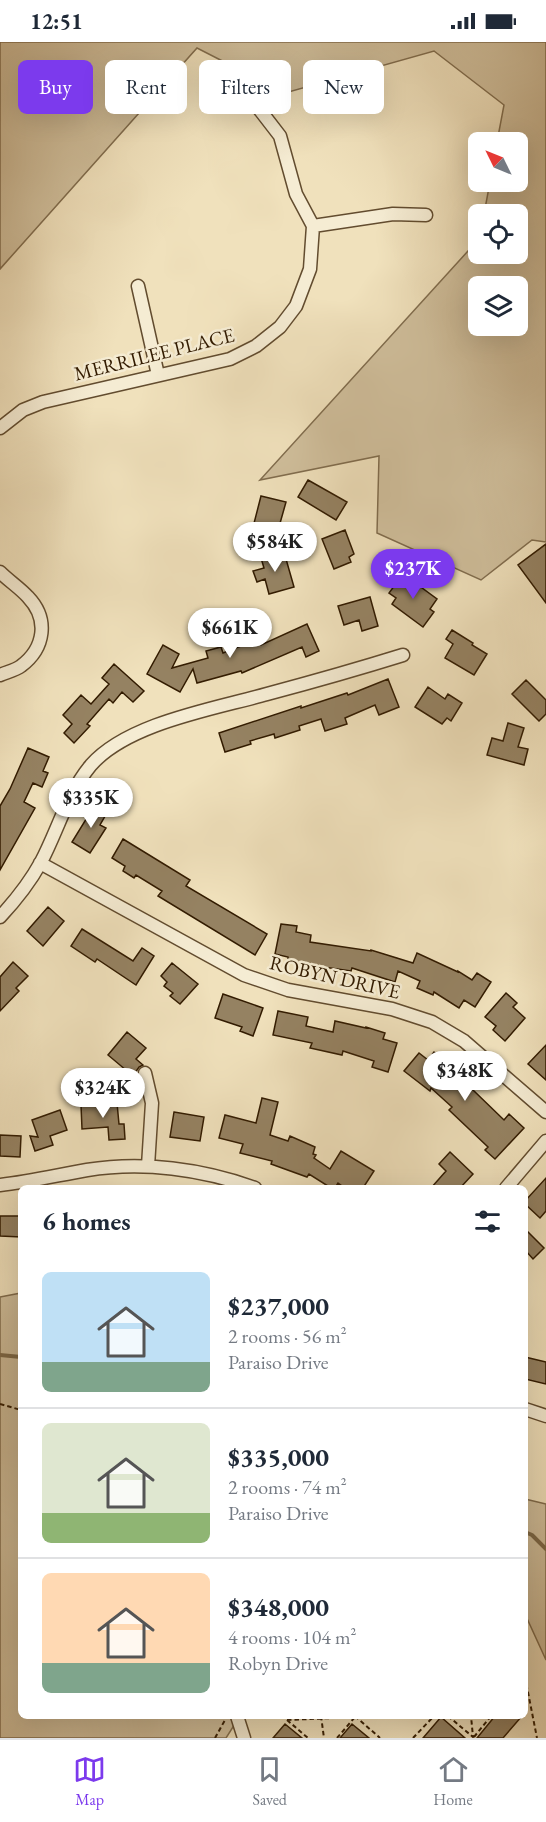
<!DOCTYPE html>
<meta charset="utf-8">
<style>
:root{--surface:#fff;--page:#f2f2f3;--text:#1f2937;--muted:#747a83;--line:#e0e1e3;--accent:#7c3aed}
body{margin:0;font-family:"EB Garamond",serif;background:var(--page);color:var(--text);height:100vh;display:flex;flex-direction:column;font-size:22px;white-space:nowrap}
*{box-sizing:border-box;margin:0}
p{font-size:20px;color:var(--muted)}
.icon{flex:none;width:33px;height:33px;fill:none;stroke:currentColor;stroke-width:2;stroke-linecap:round;stroke-linejoin:round}
.map{position:relative;flex:1;overflow:hidden}
.details{position:absolute;left:18px;top:1143px;width:510px;height:534px;display:flex;flex-direction:column;background:var(--surface);border-radius:9px;box-shadow:0 6px 24px #0002}
.details>*{flex:none}
.top-card{position:absolute;left:18px;top:18px;width:510px;height:54px;display:flex;gap:12px}
.needle{width:39px;rotate:313deg}
.controls{position:absolute;left:468px;top:90px;display:grid;gap:12px}
.controls a{display:grid;place-items:center;width:60px;height:60px;border-radius:9px;background:var(--surface);box-shadow:0 6px 24px #0002;font-size:30px}
.price{position:absolute;translate:-50% -51px;padding:0 14px;border-radius:21px;background:#fff;color:#222;font-size:20px;line-height:39px;filter:drop-shadow(0 2px 3px #0008)}
.price::after{content:'';position:absolute;left:50%;top:36px;width:18px;height:14px;margin-left:-9px;background:inherit;clip-path:polygon(0 0,100% 0,50% 100%)}
.price.selected{background:var(--accent);color:#fff}
ul{padding:0;list-style:none}
li{display:flex;align-items:center;gap:18px;height:150px;padding:0 24px}
li+li{border-top:2px solid var(--line)}
li span{display:grid;place-items:center;flex:none;width:168px;height:120px;border-radius:9px;color:#555}
li>.icon{margin-inline-start:auto}
span .icon{width:72px;height:72px;fill:#fffc;stroke-width:1}
li b{font-size:26px}
h2{display:flex;justify-content:space-between;align-items:center;height:72px;padding:0 24px;font-size:26px}
.tag{padding:0 21px;border-radius:9px;background:var(--surface);box-shadow:0 6px 24px #0002;font-size:21px;line-height:54px}
.tag.selected{background:var(--accent);color:#fff}
.status{display:flex;justify-content:space-between;align-items:center;height:42px;padding:0 30px;background:var(--surface);direction:ltr}
.status svg{height:16px;fill:currentColor}
.dock{display:flex;justify-content:space-around;align-items:center;height:84px;border-top:2px solid var(--line);background:var(--surface);font-size:16px;color:var(--muted)}
.dock a{display:grid;justify-items:center;gap:3px}
.dock .selected{color:var(--accent)}
.map>svg:first-child{display:block}
</style>
<div class="status"><b>12:51</b><svg viewBox="0 0 49 12"><path d="M0 12V9h3v3zM5 12V6h3v6zM10 12V3h3v9zM15 12V0h3v12zM26 1h20v11H26zM47 4h2v5h-2z"/></svg></div>
<div class="map">
<svg width="546" height="1696" viewBox="0 0 546 1696">
<rect width="100%" height="100%" fill="#f0e1bc"/>
<filter id="stains"><feTurbulence type="fractalNoise" baseFrequency=".00333" numOctaves="4"/><feColorMatrix values="0 0 0 0 .2 0 0 0 0 .09 0 0 0 0 .02 0 0 0 .5 -.17"/></filter>
<radialGradient id="worn" r=".72"><stop offset=".6" stop-color="#630" stop-opacity="0"/><stop offset="1" stop-color="#630" stop-opacity=".3"/></radialGradient>
<path fill="#d0bf9c" stroke="#816d4e" stroke-width="1.5" fill-rule="evenodd" d="M0 0H546V500L532 498 481 538 377 491 379 414 260 438 478 198V212H518V172H484L490 140H518V100H497L504 63 434 9 285 51 197 6 0 227ZM518 244V284H478V244Z
M21 1251V1674H240L226 1696H0V1255Z
M525 1457 546 1462V1618L525 1572Z"/>
<g fill="none" stroke-linecap="round" stroke-linejoin="round">
<path stroke="#7d6a4a" stroke-width="4" d="M0 1313 21 1315
M525 1490 532 1493 546 1507"/>
</g>
<path fill="#958262" stroke="#321b00" stroke-width="1.5" d="M308 438 347 460 336 478 298 455Z
M261 454 286 460 275 499 251 493Z
M345 488 354 512 349 515 351 520 334 527 322 497Z
M546 502V561L518 523Z
M284 510 294 545 269 552 265 537 257 540 253 529 264 526 261 516Z
M403 532 437 557 430 567 434 570 423 585 392 562 396 556 389 551Z
M370 555 378 584 362 589 359 578 344 583 338 564Z
M307 582 319 609 306 615 302 605 242 631 241 629 197 641 193 627 180 650 147 632 163 603 179 612 172 626 208 616 206 609 221 605 223 611 259 597 261 603Z
M452 588 473 601 472 603 487 612 474 633 445 616 453 602 446 597Z
M114 622 144 649 133 660 122 650 113 661 109 657 87 682 90 684 74 701 64 691 72 682 63 673 81 653 91 662 109 642 102 636Z
M388 637 399 665 379 673 375 663 345 676 347 682 325 689 321 677 299 684 300 688 275 696 274 692 250 699 251 702 225 710 219 691 301 664V666L347 651 348 653Z
M526 638 546 658V672L539 679 512 652Z
M428 645 445 657 448 652 462 661 451 679 447 676 442 682 415 665Z
M508 681 524 686 518 705 528 707 524 723 487 713 492 696 503 699Z
M28 706 49 715 43 729 48 731 42 745 33 741 24 760 35 766 0 828V764L10 747Z
M96 761 108 769 100 783 106 786 90 811 72 800Z
M123 797 190 838 186 844 267 892 255 913 158 854 162 849 136 833 134 836 123 829 125 824 112 816Z
M48 865 64 879 43 904 27 889Z
M281 882 297 884 296 890 311 893 310 900 371 909V908L413 921 417 911 458 930V929L472 938 477 931 491 940 475 965 464 958 459 966 434 950 433 953 417 946 420 939 398 929 395 940 352 926 351 929 288 920V915L275 912Z
M82 887 133 919 142 906 154 914 136 943 97 917 95 920 71 904Z
M13 920 28 934 16 946 19 949 0 969V935Z
M172 921 198 942 180 962 170 954 173 951 164 944 167 940 161 934Z
M506 951 517 961 513 965 525 976 505 999 493 988 496 984 485 975Z
M223 952 263 966 253 994 240 989 242 985 215 976Z
M278 969 308 975 306 984 333 990 335 979 366 986V985L385 991 383 997 397 1001 388 1030 372 1025 374 1019 343 1009 342 1013 310 1006 312 1001 273 993Z
M127 990 146 1006 136 1017 143 1023 139 1025 133 1034 108 1013Z
M546 1003V1038L528 1022Z
M434 1010 477 1044 473 1048 504 1078 509 1072 524 1086 495 1117 485 1108 488 1105 449 1068 452 1065 431 1046 430 1049 404 1029 419 1011 428 1018Z
M262 1056 278 1060 270 1093 288 1099 290 1094 315 1105 313 1112 316 1113 314 1116 330 1127 341 1109 374 1129 363 1146H345L338 1141 335 1146H331L309 1132 307 1135 271 1122 272 1119 240 1111 243 1102 219 1096 225 1073 256 1081Z
M117 1061 119 1082H124L125 1097 109 1098 108 1085 82 1087 81 1063Z
M60 1068 67 1088 50 1094 53 1103 35 1109 30 1094 38 1095 32 1078Z
M174 1070 204 1075 200 1099 170 1095Z
M0 1093 21 1094 20 1115 0 1114Z
M450 1110 473 1132 460 1146H431L446 1129 439 1122Z
M546 1136V1169L540 1176 525 1162V1159Z
M0 1174H21V1195L0 1194Z
M525 1187 544 1206 533 1217 525 1208Z
M525 1315 546 1320V1342L525 1337Z
M495 1674H522L503 1696H477Z
M441 1675 465 1696H423Z
M285 1682 302 1696H273Z
M352 1682 369 1696H340Z"/>
<g fill="none" stroke-linecap="round" stroke-linejoin="round">
<g stroke="#624c2f" stroke-width="15">
<path id="minor" d="M313 184 393 172 426 173
M138 244 158 333
M0 386 23 368 43 360 230 317 256 304 280 285 296 264 310 227 313 184 296 152 280 94 246 50
M0 530C9 539 20 546 28 555 49 577 45 606 21 624 16 628 7 630 0 633
M40 821 244 933 288 948 392 967 432 980 464 999 546 1070
M0 875C15 859 30 840 41 820 58 788 67 752 91 723 128 681 214 667 267 652 312 640 358 627 403 613
M145 1031 152 1061 148 1124
M0 1143C29 1140 58 1133 87 1128 143 1119 202 1127 255 1146
M506 1146 546 1099
M525 1367 546 1374
M237 1674 244 1696"/>
</g>
<path stroke="#321b00" stroke-width="2" stroke-dasharray="4.5 3" stroke-linecap="butt" d="M0 1362 21 1368
M525 1635 537 1696
M321 1674 324 1696
M355 1674 380 1696
M448 1674 473 1695 471 1674
M287 1678 356 1675
M287 1678 308 1696
M474 1695 491 1674
M215 1696 225 1678
M337 1696 355 1675
M413 1696 434 1674"/>
<use href="#minor" stroke="#f5ecd3" stroke-width="12"/>
</g>
<g text-anchor="middle" stroke-width="5" stroke-linejoin="round" paint-order="stroke">
<g font-size="20" fill="#321b00" stroke="#f5ecd3">
<text transform="translate(154 312) rotate(-14)" y="7">MERRILEE PLACE</text>
<text transform="translate(335 935) rotate(13)" y="7">ROBYN DRIVE</text>
</g>
</g>
<rect width="100%" height="100%" filter="url(#stains)"/>
<rect width="100%" height="100%" fill="url(#worn)"/>
</svg>
<div class="controls">
<a><svg class="needle" viewBox="-14 -14 28 28"><path d="M0-13l5 13h-10z" fill="#e53935"/><path d="M0 13l5-13h-10z" fill="#747a83"/></svg></a>
<a><svg class="icon" aria-label="locate" viewBox="0 0 24 24"><circle cx="12" cy="12" r="6"/><path d="M12 2v4M12 18v4M2 12h4M18 12h4"/></svg></a>
<a><svg class="icon" aria-label="layers" viewBox="0 0 24 24"><path d="M12 4l9 5-9 5-9-5zM3 14l9 5 9-5"/></svg></a>
</div>
<b class="price" style="left:275px;top:531px">$584K</b>
<b class="price selected" style="left:413px;top:558px">$237K</b>
<b class="price" style="left:230px;top:617px">$661K</b>
<b class="price" style="left:91px;top:787px">$335K</b>
<b class="price" style="left:465px;top:1060px">$348K</b>
<b class="price" style="left:103px;top:1077px">$324K</b>
<div class="top-card">
<a class="tag selected">Buy</a>
<a class="tag">Rent</a>
<a class="tag">Filters</a>
<a class="tag">New</a>
</div>
<section class="details">
<h2>6 homes<svg class="icon" aria-label="filters" viewBox="0 0 24 24"><path d="M4 7h16M4 17h16"/><circle cx="9" cy="7" r="2"/><circle cx="15" cy="17" r="2"/></svg></h2>
<ul>
<li><span style="background:linear-gradient(#bfe0f5 75%,#7fa58c 0)"><svg class="icon" aria-label="home" viewBox="0 0 24 24"><path d="M3 11l9-7 9 7M6 9v11h12V9"/></svg></span><div><b>$237,000</b><p>2 rooms · 56 m²</p><p>Paraiso Drive</p></div></li>
<li><span style="background:linear-gradient(#dfe7d0 75%,#8fb573 0)"><svg class="icon" aria-label="home" viewBox="0 0 24 24"><path d="M3 11l9-7 9 7M6 9v11h12V9"/></svg></span><div><b>$335,000</b><p>2 rooms · 74 m²</p><p>Paraiso Drive</p></div></li>
<li><span style="background:linear-gradient(#ffd9b3 75%,#7fa58c 0)"><svg class="icon" aria-label="home" viewBox="0 0 24 24"><path d="M3 11l9-7 9 7M6 9v11h12V9"/></svg></span><div><b>$348,000</b><p>4 rooms · 104 m²</p><p>Robyn Drive</p></div></li>
</ul>
</section>
</div>
<nav class="dock">
<a class="selected"><svg class="icon" aria-label="map" viewBox="0 0 24 24"><path d="M3 6l6-2 6 2 6-2v14l-6 2-6-2-6 2zM9 4v14M15 6v14"/></svg>Map</a>
<a><svg class="icon" aria-label="saved" viewBox="0 0 24 24"><path d="M7 4h10v16l-5-4-5 4z"/></svg>Saved</a>
<a><svg class="icon" aria-label="home" viewBox="0 0 24 24"><path d="M3 11l9-7 9 7M6 9v11h12V9"/></svg>Home</a>
</nav>
